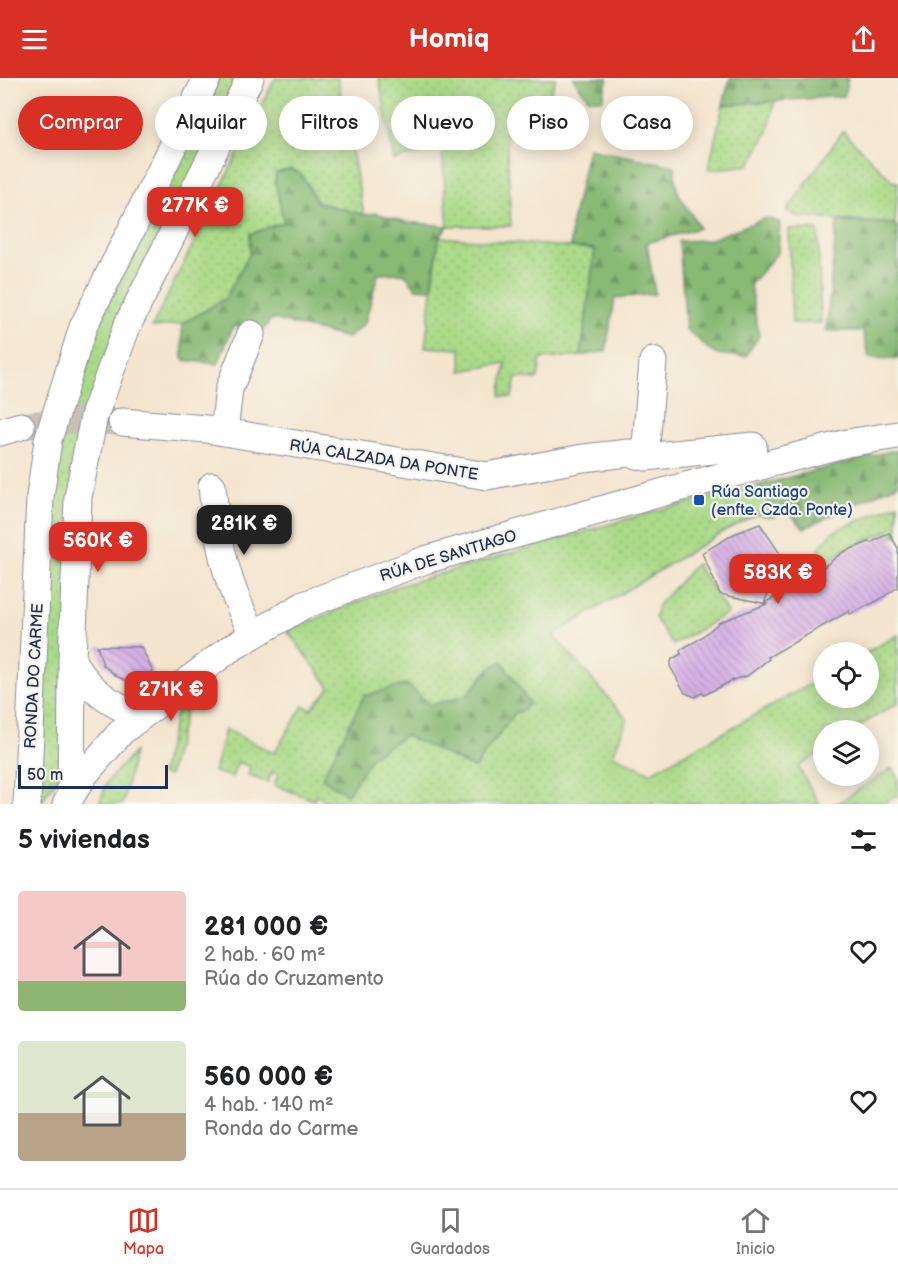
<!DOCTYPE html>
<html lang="es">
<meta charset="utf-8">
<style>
:root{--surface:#fff;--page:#f2f2f2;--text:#202124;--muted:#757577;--line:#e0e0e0;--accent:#d93025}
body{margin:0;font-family:"Balsamiq Sans",sans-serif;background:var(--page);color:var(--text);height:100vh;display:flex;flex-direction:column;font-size:22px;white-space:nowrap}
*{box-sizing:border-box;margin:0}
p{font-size:20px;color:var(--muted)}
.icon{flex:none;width:33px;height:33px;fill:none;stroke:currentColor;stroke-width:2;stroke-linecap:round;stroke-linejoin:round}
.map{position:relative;height:726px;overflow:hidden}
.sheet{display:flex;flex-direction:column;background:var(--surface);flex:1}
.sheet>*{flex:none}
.guide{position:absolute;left:18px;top:18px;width:862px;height:54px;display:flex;gap:12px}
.fabs{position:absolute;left:813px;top:564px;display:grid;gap:12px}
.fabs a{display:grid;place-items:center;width:66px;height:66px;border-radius:50%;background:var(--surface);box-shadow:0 3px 15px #0003;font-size:30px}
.scale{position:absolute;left:18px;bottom:15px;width:150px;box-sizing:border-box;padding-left:6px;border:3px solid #1b2f5e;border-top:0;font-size:16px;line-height:21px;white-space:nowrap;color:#1b2f5e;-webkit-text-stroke:4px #f7f3e8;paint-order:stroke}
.price{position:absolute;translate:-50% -51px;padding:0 14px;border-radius:12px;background:var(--accent);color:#fff;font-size:20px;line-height:39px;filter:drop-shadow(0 2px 3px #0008)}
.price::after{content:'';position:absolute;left:50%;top:36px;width:18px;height:14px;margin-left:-9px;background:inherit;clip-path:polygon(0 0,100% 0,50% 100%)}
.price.current{background:#222;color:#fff}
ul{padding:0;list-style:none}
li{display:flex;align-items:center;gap:18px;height:150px;padding:0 18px}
li span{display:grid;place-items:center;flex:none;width:168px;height:120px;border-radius:6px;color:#555}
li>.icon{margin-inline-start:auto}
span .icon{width:72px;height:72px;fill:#fffc;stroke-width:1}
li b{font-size:26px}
h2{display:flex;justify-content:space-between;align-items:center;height:72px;padding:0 18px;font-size:26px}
.chip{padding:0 21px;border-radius:27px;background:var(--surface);box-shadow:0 3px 15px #0003;font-size:21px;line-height:54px}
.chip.current{background:var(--accent);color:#fff}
header{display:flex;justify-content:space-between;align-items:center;height:78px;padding:0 18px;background:var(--accent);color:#fff;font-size:27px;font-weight:700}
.tab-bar{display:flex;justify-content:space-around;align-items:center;height:84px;border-top:2px solid var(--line);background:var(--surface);font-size:16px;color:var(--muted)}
.tab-bar a{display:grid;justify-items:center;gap:3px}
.tab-bar .current{color:var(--accent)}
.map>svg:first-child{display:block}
</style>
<header><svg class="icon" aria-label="menu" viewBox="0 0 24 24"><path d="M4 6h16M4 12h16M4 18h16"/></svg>Homiq<svg class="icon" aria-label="share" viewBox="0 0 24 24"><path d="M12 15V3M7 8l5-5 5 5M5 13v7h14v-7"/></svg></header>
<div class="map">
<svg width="898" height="726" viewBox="0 0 898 726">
<defs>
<pattern id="grass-dots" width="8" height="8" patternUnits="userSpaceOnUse" patternTransform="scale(1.5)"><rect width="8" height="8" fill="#abda88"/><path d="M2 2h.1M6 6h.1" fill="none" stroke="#93bb78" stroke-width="1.8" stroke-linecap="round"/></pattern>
<pattern id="forest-firs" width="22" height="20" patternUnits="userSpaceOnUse" patternTransform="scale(1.5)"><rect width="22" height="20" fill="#88ba74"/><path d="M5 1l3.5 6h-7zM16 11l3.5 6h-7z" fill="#6e9862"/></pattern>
<pattern id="building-back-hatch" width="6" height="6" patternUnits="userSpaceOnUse" patternTransform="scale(1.5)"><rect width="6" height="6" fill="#d6b0e6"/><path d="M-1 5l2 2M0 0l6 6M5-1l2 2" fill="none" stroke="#ad90be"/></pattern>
</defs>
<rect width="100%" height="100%" fill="#f7f3e8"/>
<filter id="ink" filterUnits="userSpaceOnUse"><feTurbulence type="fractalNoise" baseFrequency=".0167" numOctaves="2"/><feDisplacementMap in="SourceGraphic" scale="12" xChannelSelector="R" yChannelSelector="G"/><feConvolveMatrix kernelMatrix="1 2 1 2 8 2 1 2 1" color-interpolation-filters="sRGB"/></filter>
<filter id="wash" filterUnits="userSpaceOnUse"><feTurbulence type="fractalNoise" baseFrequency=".008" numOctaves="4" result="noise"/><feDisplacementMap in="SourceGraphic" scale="24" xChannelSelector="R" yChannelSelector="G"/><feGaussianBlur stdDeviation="1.35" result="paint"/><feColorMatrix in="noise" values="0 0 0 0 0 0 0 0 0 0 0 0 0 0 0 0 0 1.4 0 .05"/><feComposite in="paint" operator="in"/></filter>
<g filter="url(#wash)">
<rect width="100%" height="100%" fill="#f4e5ce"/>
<path fill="url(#grass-dots)" stroke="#638473" stroke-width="1.5" fill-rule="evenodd" d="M217 0H242L102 295 63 693 41 724 47 446 57 364 85 275Z
M275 0H338L364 137 317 124C305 103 304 88 276 95L275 103 284 144 250 156V175L225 221 182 246 152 249Z
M379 0H556L534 57 506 50 511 148H448L442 71 394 82Z
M775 23 767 56 749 87 708 92 723 27Z
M843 53 893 104H898L895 146 798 139 787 133Z
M789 151 818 152 821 245H792Z
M439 159 595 171 581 278 541 281 538 301 516 300 512 319 500 318 506 285 461 293V271L425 269Z
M760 407 774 439 755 437 724 453 553 557 627 641 613 677 650 695 823 599 824 620H868L867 574 898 557V625L853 652H824L823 672 798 689 820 726H331L318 719 316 716 314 722 274 707 278 696 272 694 268 704 248 698 250 689 238 684 232 699 214 694 225 651 274 675 303 628 311 631 330 609 287 553 395 509 648 435ZM490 590 522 633 515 635 474 690 405 656 372 678 347 717 407 606 430 627 466 618Z
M898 426V458L895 459 889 453 845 471 825 484 819 470 832 454Z
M696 486 728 535 673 567 655 540 658 527Z
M184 629 186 631 169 698 161 696 176 636Z
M134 674 123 726H99L107 704Z
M892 690 898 700V717L882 726H836Z"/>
<path fill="url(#forest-firs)" stroke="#527469" stroke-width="1.5" d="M573 0H608L602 22 588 20Z
M730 0H848L844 18 723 27Z
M588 70 675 88C673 120 687 124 699 150L647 165 655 216 615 220 606 273 581 278 595 171 571 169V149Z
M291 91 301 96 317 124 364 137 376 135 406 144 448 148 439 159 432 211 416 210 404 195 378 196 365 245 348 260 272 241 263 252 233 248 218 286 183 282 182 246 225 221 250 175V156L284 144 275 103 276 95Z
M766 140 780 144 778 174 750 207 759 258 746 278C704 278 716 275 686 251L679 163 708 162Z
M837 143 895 146 898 150V281L869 280 863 253H826Z
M890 373H898V406L804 450 784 429 774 439 760 407Z
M502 583 529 625 522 633 515 635 474 690 405 657 372 678 347 717 322 700 364 618 407 606 430 627 466 618 490 590Z"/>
<g id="blocks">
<path fill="url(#building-back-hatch)" d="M760 446 783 480 764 525 823 494 821 491 843 474 869 464 871 465 889 455 898 470V509L879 522 850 536 849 533 768 579 769 581 747 598 735 601 704 617 702 615 695 619 685 615 670 588 672 581 681 576 680 572 698 562 720 544 767 526 720 516 702 475 734 456Z
M97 568 141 569 153 594 142 602 128 603 118 599 103 587Z"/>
</g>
</g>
<g filter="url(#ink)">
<use href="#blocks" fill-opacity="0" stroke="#888a96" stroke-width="1.5"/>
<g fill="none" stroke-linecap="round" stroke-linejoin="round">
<path stroke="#c9c1b8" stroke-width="27" stroke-dasharray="27 14" stroke-linecap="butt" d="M21 348 74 342 122 344"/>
<g stroke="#888a96" stroke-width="29">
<path id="minor" d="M122 344 206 351 487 398 583 380 629 375 645 379 753 368
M0 354 21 348
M224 354 229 311 251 256
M645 379 653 283
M212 408C217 461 226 508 253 555
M72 583C92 614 107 624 140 638
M71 718 72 583 78 419 94 338 127 248 250 0
M27 726 40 419 48 362 83 249 207 0
M66 726 84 697 122 653 228 572 304 527 425 482 671 412 847 365 898 357"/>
</g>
<use href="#minor" stroke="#fff" stroke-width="27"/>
</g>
</g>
<rect fill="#1a4fb4" stroke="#f7f3e8" stroke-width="2" x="693" y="416" width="12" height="12" rx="3"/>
<g text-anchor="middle" stroke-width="4.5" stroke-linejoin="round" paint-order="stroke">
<g font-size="16" fill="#1b2f5e" stroke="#f7f3e8">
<text transform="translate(384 381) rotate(9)" y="6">RÚA CALZADA DA PONTE</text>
<text transform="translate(448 477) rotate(-17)" y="6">RÚA DE SANTIAGO</text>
<text transform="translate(33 598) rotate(-87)" y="6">RONDA DO CARME</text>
</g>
<g font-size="16" fill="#164399" stroke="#f7f3e8" text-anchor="start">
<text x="711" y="419">Rúa Santiago<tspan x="711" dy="18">(enfte. Czda. Ponte)</tspan></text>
</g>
</g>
</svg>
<div class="fabs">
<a><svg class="icon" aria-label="locate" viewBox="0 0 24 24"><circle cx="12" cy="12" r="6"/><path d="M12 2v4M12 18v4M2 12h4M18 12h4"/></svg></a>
<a><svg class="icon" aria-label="layers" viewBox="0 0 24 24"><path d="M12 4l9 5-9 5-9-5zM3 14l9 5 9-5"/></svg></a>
</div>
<div class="scale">50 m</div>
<b class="price" style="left:195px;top:160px">277K €</b>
<b class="price current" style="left:244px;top:478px">281K €</b>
<b class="price" style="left:98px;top:495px">560K €</b>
<b class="price" style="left:778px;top:527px">583K €</b>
<b class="price" style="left:171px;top:644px">271K €</b>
<div class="guide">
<a class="chip current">Comprar</a>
<a class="chip">Alquilar</a>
<a class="chip">Filtros</a>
<a class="chip">Nuevo</a>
<a class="chip">Piso</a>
<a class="chip">Casa</a>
</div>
</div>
<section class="sheet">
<h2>5 viviendas<svg class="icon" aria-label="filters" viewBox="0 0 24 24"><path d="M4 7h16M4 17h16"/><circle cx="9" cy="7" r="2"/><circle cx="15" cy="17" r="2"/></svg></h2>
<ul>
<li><span style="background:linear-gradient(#f6c9c9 75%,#8fb573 0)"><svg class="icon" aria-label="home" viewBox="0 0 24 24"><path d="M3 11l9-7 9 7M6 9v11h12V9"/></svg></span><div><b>281 000 €</b><p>2 hab. · 60 m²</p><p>Rúa do Cruzamento</p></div><svg class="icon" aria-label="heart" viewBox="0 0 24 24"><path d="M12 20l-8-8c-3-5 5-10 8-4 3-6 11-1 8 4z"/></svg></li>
<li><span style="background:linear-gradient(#dfe7d0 60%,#b9a48a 0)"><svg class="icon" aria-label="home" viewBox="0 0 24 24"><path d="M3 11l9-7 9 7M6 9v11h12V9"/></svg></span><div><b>560 000 €</b><p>4 hab. · 140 m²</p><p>Ronda do Carme</p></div><svg class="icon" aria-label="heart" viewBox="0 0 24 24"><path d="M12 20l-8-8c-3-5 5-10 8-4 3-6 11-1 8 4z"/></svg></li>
</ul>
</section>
<nav class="tab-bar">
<a class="current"><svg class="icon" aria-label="map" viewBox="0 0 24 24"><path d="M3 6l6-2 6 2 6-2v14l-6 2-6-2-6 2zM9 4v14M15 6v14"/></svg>Mapa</a>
<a><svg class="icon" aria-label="saved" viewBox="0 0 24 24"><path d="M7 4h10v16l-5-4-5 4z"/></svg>Guardados</a>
<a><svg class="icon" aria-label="home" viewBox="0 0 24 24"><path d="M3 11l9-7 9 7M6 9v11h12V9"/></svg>Inicio</a>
</nav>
